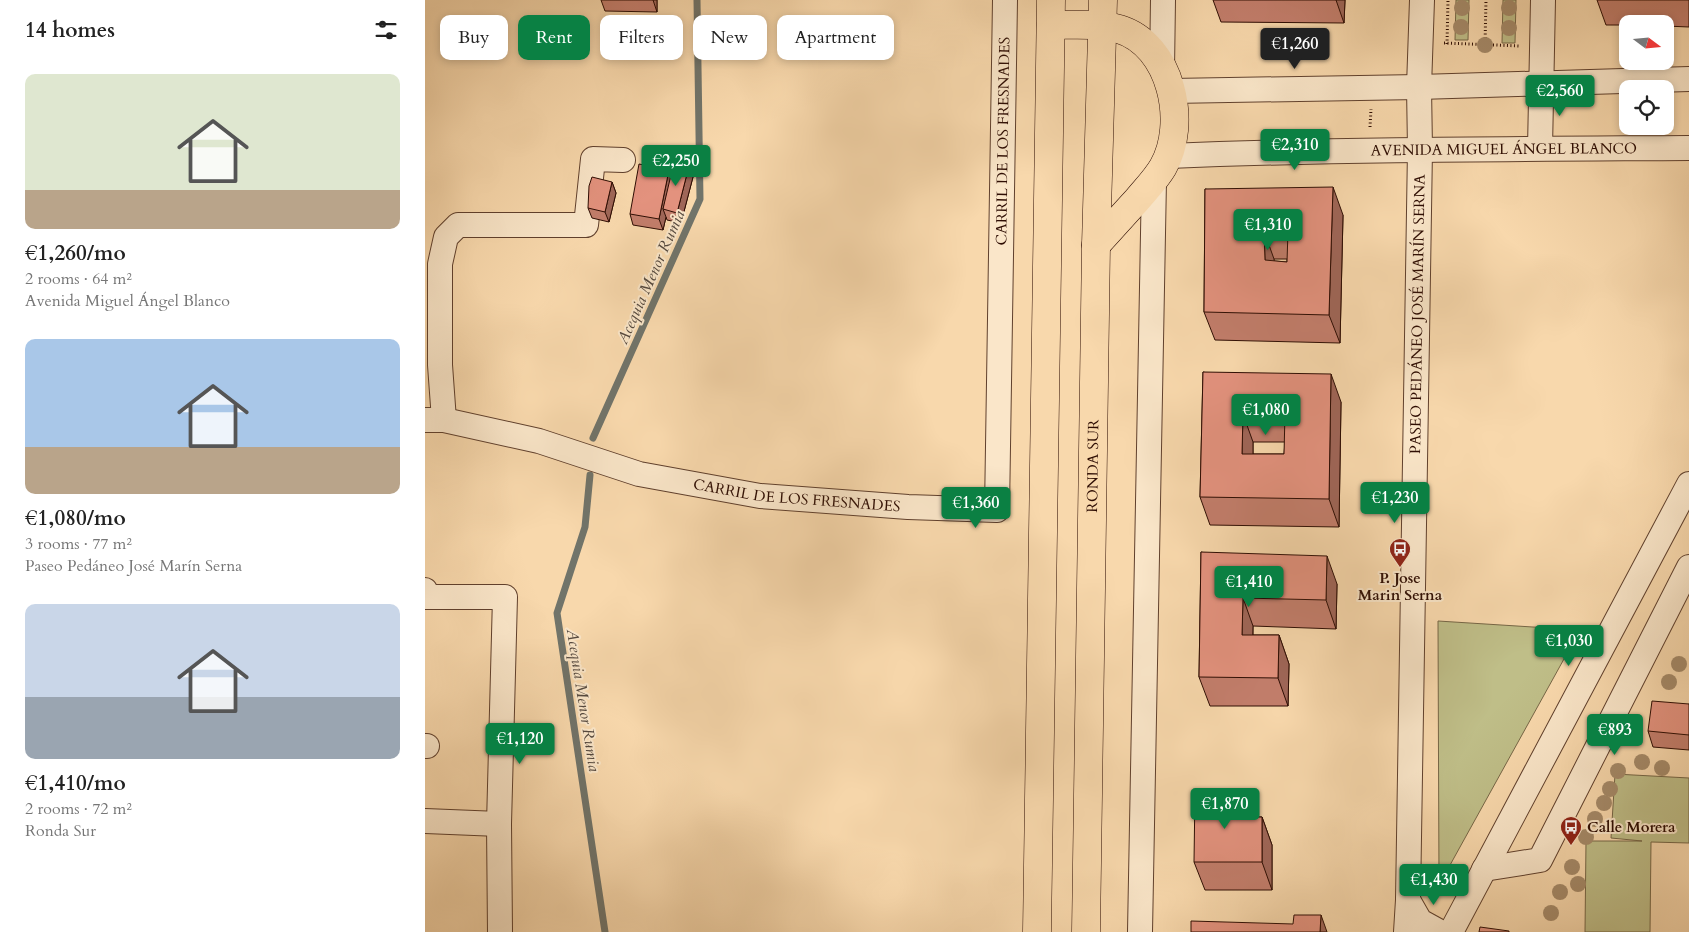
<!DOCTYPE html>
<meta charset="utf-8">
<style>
:root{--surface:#fff;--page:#f2f2f2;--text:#222;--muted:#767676;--accent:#0b8043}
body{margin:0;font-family:Cardo,serif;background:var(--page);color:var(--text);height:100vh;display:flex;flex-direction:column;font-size:19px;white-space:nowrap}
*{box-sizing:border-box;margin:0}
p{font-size:16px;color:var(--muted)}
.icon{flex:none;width:28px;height:28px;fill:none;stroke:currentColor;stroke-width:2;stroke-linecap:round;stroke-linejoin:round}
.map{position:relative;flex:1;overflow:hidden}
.drawer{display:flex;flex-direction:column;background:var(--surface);width:425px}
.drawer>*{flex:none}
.banner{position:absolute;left:15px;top:15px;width:475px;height:45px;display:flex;gap:10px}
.needle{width:32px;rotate:106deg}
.controls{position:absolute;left:1194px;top:15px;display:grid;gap:10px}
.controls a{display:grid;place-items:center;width:55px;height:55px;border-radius:10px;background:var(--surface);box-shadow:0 2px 8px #0003;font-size:25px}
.price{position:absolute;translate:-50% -42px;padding:0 11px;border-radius:5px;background:var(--accent);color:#fff;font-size:16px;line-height:32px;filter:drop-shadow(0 1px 2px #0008)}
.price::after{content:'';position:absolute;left:50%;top:30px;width:15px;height:11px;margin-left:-8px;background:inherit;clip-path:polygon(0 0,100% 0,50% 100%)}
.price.selected{background:#222;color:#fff}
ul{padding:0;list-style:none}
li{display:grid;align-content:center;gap:10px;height:265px;padding:0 25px}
li span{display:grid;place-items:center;height:155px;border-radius:10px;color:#555}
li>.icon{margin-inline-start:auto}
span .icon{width:90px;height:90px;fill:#fffc;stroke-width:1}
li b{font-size:21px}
h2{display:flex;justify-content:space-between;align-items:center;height:60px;padding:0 25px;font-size:21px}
.chip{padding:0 18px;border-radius:10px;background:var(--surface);box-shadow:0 2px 8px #0003;font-size:18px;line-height:45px}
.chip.selected{background:var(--accent);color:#fff}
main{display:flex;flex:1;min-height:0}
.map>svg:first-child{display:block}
</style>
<main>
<section class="drawer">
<h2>14 homes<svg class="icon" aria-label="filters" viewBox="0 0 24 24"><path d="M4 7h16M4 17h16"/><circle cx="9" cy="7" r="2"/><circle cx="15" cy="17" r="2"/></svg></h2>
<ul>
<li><span style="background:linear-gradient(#dfe7d0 75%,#b9a48a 0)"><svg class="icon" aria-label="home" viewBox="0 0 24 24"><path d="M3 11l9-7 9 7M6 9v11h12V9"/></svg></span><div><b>€1,260/mo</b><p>2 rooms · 64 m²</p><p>Avenida Miguel Ángel Blanco</p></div></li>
<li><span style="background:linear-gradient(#a9c7e8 70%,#b9a48a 0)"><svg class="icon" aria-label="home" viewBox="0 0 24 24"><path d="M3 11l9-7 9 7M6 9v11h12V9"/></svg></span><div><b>€1,080/mo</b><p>3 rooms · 77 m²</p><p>Paseo Pedáneo José Marín Serna</p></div></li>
<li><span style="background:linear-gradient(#c9d6e8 60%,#9aa5b1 0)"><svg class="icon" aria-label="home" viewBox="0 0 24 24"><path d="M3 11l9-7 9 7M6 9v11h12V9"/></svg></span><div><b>€1,410/mo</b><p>2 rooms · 72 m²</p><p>Ronda Sur</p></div></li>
</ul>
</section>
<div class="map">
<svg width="1264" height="932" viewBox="0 0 1264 932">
<rect width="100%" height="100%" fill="#f8d8ac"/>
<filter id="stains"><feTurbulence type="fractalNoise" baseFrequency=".004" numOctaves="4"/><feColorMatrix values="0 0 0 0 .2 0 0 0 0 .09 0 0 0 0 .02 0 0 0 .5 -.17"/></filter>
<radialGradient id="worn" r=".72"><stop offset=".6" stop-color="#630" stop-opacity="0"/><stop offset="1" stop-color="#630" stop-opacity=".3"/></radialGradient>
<path fill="#bfbe88" stroke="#766646" d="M1031 0H1044L1043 40H1030Z
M1078 0H1091L1090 43H1077Z
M1013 621 1155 630 1014 885Z
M1190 774 1264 778V843L1226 842 1225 932H1160L1161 841H1217L1186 838Z"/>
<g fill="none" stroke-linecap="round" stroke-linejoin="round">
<path stroke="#71746a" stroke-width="7" d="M168 438 275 199 272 0
M165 475 160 527 132 613 180 932"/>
<g stroke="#60402d" stroke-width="26">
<g id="minor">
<path d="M737 69 738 0"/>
<path d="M746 91 994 87 1264 79"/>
<path d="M1115 148 1118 0"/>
<path id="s1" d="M744 156C917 149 1090 149 1264 148"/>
<path id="s2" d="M0 420H19L114 441 214 474 335 496 483 507 572 510 580 0"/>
<path d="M19 420 15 365V264L21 237 33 225H161L168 159 198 160"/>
<path d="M0 590 1 597H80L74 824 75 932"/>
<path d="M0 746H2"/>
<path d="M0 821 74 824"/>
<path d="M1059 869 1115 860 1264 567"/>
<path d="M983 900 995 921 1015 932"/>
<path d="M715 932 729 180"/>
<path id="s3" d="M981 932 983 900 995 149 994 87 997 0"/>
<path d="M1026 932 1264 484"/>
</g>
</g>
<g stroke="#2e0d03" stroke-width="29">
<g id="primary">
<path d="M626 25C648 25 672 23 694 29 747 45 763 124 738 167 731 179 721 189 712 200 698 215 685 230 671 245"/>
<path d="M612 932 626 0"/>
<path id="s4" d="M661 932 671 245 678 0"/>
</g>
</g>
<path stroke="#2e0d03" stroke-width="3" stroke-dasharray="1 2.5" stroke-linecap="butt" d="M1019 43 1095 46
M1022 44 1023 0
M1060 45 1061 0
M945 127 946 109"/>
<use href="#minor" stroke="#fae6c9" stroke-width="24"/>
<use href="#primary" stroke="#f8d8ac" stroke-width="28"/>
</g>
<g fill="#a58a69">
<circle cx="1037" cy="8" r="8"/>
<circle cx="1084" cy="8" r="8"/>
<circle cx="1036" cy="27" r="8"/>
<circle cx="1084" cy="28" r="8"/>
<circle cx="1060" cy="45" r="8"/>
<circle cx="1254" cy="664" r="8"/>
<circle cx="1244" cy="682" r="8"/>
<circle cx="1217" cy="762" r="8"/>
<circle cx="1237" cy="768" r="8"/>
<circle cx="1193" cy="771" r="8"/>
<circle cx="1185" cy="789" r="8"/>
<circle cx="1179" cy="803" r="8"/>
<circle cx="1170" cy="819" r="8"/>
<circle cx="1161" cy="837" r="8"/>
<circle cx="1147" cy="867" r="8"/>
<circle cx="1153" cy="884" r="8"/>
<circle cx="1135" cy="892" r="8"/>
<circle cx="1126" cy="913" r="8"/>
</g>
<path fill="#c37e6c" stroke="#2e0d03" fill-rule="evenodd" d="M176 0H232V12L180 11Z
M788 0H920L919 23 796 22Z
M1172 0H1264V27L1240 26V24H1202V25H1181Z
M244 170 246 174 268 177 256 223 242 220 241 217 238 230 208 225 205 214Z
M187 182 191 193 184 222 167 218 163 208Z
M780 189 918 215 915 343 790 340 779 312ZM849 259H862V262L849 261Z
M778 372 916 402 914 527 785 525 775 497ZM828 442H860L859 454H828Z
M776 552 912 584 911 629 828 626V635H854L864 664 863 706H785L774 677Z
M1264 704V750L1228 747 1223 731Z
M823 817H837L847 845V890H780L769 862Z"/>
<path fill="#9f6658" stroke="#2e0d03" d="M228 0H232V12Z
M911 0H920L919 23Z
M264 166 268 177 256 223 252 213Z
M244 170 248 180 238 209 241 217 238 230 234 219Z
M187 182 191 193 184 222 180 212Z
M908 187 918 215 915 343 904 315Z
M839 231 849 259 850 288 840 260Z
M906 374 916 402 914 527 904 499Z
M818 414 828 442V482L817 454Z
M902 556 912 584 911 629 901 600Z
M818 598 828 626 827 664 817 635Z
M854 635 864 664 863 706 853 678Z
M814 791 824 819 814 817Z
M837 817 847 845V890L837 862Z
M896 915 902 932H895Z"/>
<path fill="#e3927e" stroke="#2e0d03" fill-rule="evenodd" d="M249 162 264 166 252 213 238 209Z
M214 164 244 170 234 219 205 214Z
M167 177 187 182 180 212 163 208 164 186Z
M908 187 904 315 779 312 780 189ZM839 231H863L862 262 840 260Z
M778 372 906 374 904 499 775 497ZM818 414H860L859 454H817Z
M776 552 902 556 901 600 818 598 817 635H854L853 678 774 677Z
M1227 701 1264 704V735L1223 731Z
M770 791H814V817H837V862H769Z
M869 915H896L895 932H766V921L868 924Z
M1055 927 1084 931V932H1054Z"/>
<defs>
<g id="bus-pin" transform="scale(1.125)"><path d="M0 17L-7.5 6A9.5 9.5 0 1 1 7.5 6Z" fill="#8f2418" stroke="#fae6c9"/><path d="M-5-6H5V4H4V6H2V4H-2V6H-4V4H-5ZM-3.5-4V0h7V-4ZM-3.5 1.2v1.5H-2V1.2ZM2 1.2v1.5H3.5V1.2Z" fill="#fff"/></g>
</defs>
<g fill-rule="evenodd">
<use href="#bus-pin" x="975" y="549"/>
<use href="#bus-pin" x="1146" y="827"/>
</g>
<g text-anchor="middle" stroke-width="4" stroke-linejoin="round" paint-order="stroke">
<g font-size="15" fill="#2e0d03" stroke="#fae6c9">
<text dy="5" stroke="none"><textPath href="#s2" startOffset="951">CARRIL DE LOS FRESNADES</textPath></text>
<text dy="5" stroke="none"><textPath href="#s1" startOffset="335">AVENIDA MIGUEL ÁNGEL BLANCO</textPath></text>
<text dy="5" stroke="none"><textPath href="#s3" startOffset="618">PASEO PEDÁNEO JOSÉ MARÍN SERNA</textPath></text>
<text dy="5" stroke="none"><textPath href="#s4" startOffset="466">RONDA SUR</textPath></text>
<text dy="5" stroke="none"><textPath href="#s2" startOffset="381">CARRIL DE LOS FRESNADES</textPath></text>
</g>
<g font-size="15" font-weight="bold" fill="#2e0d03" stroke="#fae6c9">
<text x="975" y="583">P. Jose<tspan x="975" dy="17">Marin Serna</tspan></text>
<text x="1162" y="832" text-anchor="start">Calle Morera</text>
</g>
<g font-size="16" font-style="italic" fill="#55493f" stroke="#fae6c9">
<text transform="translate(225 277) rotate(-66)" y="6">Acequia Menor Rumia</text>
<text transform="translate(159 700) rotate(81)" y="6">Acequia Menor Rumia</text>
</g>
</g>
<rect width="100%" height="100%" filter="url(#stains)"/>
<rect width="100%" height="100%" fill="url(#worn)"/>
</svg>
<div class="controls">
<a><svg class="needle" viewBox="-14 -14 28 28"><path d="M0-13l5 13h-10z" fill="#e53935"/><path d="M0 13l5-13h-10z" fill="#767676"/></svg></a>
<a><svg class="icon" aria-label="locate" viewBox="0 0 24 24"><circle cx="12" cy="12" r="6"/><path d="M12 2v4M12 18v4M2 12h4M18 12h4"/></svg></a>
</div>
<b class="price selected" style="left:870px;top:70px">€1,260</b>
<b class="price" style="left:1135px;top:117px">€2,560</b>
<b class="price" style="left:870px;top:171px">€2,310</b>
<b class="price" style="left:251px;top:187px">€2,250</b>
<b class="price" style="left:843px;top:251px">€1,310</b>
<b class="price" style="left:841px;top:436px">€1,080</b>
<b class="price" style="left:970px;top:524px">€1,230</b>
<b class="price" style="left:551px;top:529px">€1,360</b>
<b class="price" style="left:824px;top:608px">€1,410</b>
<b class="price" style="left:1144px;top:667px">€1,030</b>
<b class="price" style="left:1190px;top:756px">€893</b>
<b class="price" style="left:95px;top:765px">€1,120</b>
<b class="price" style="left:800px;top:830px">€1,870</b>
<b class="price" style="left:1009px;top:906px">€1,430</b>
<div class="banner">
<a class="chip">Buy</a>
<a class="chip selected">Rent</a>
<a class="chip">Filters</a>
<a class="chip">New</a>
<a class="chip">Apartment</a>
</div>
</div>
</main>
